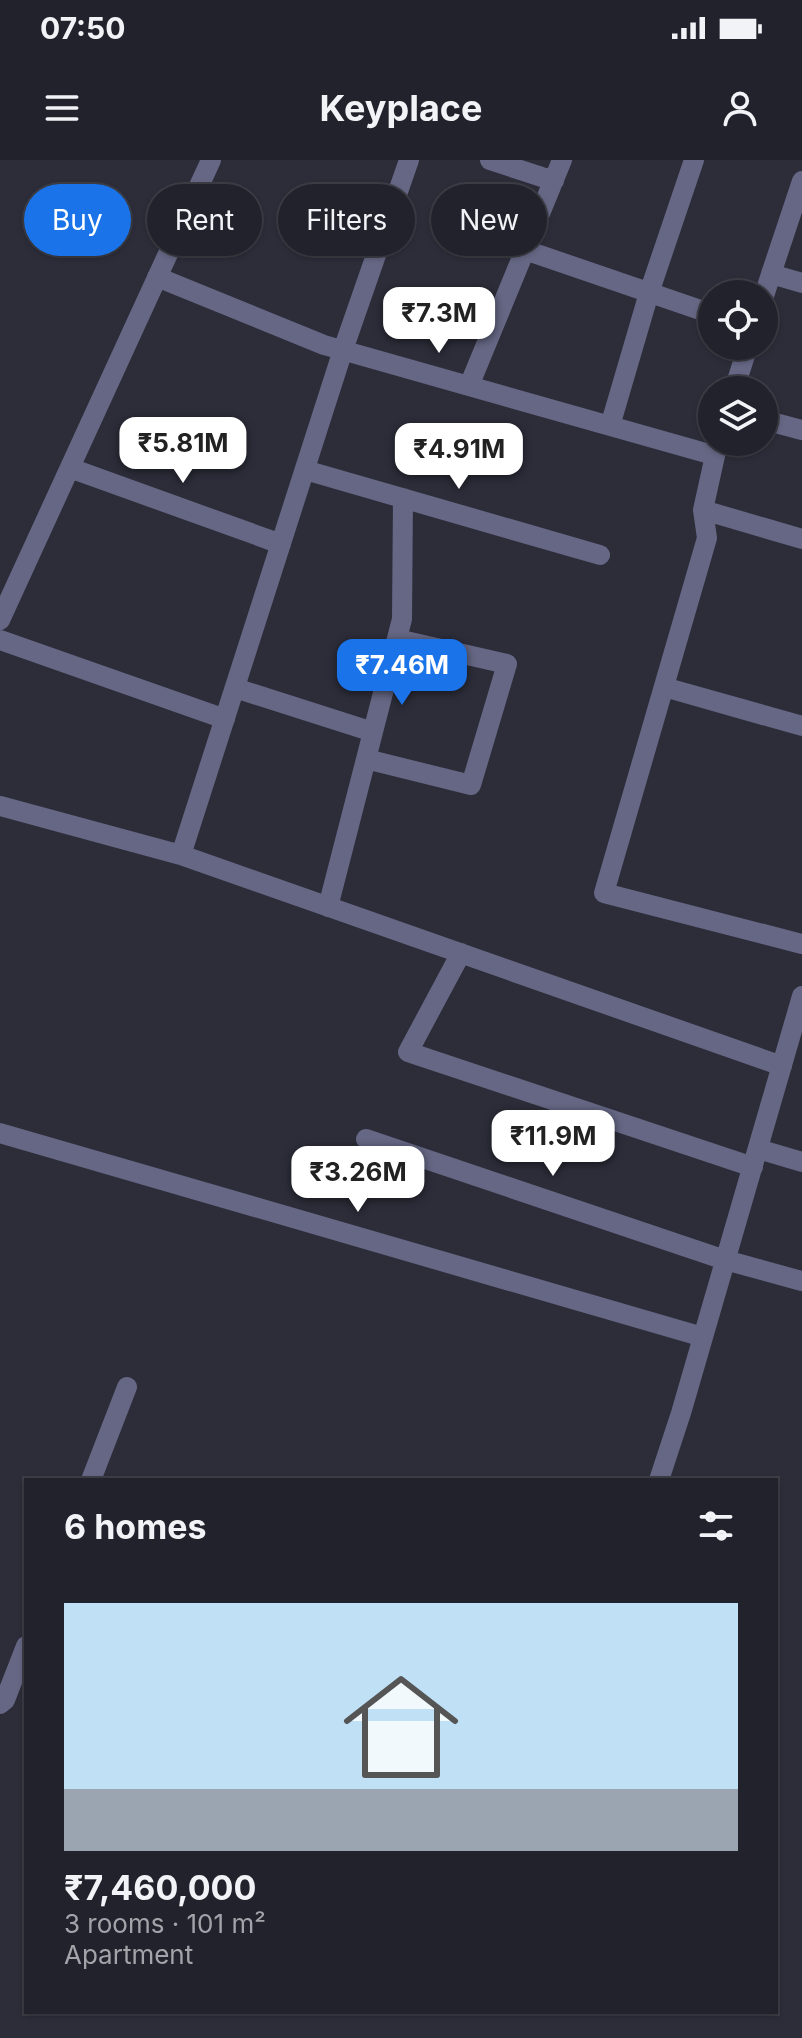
<!DOCTYPE html>
<meta charset="utf-8">
<style>
:root{--surface:#21222b;--page:#2d2f37;--text:#f1f3f6;--muted:#a2a4a9;--line:#3e3f47;--accent:#1a73e8}
body{margin:0;font-family:Inter,sans-serif;background:var(--page);color:var(--text);height:100vh;display:flex;flex-direction:column;font-size:30px;white-space:nowrap}
*{box-sizing:border-box;margin:0}
p{font-size:26px;color:var(--muted)}
.icon{flex:none;width:44px;height:44px;fill:none;stroke:currentColor;stroke-width:2;stroke-linecap:round;stroke-linejoin:round}
.map{position:relative;flex:1;overflow:hidden}
.side{position:absolute;left:24px;top:1318px;width:754px;height:536px;display:flex;flex-direction:column;background:var(--surface);border-radius:0px;box-shadow:0 2px 6px #0004,0 0 0 2px var(--line)}
.side>*{flex:none}
.banner{position:absolute;left:24px;top:24px;width:754px;height:72px;display:flex;gap:16px}
.controls{position:absolute;left:698px;top:120px;display:grid;gap:16px}
.controls a{display:grid;place-items:center;width:80px;height:80px;border-radius:50%;background:var(--surface);box-shadow:0 2px 6px #0004,0 0 0 2px var(--line);font-size:40px}
.price{position:absolute;translate:-50% -68px;padding:0 18px;border-radius:16px;background:#fff;color:#222;font-size:26px;line-height:52px;filter:drop-shadow(0 2px 4px #0008)}
.price::after{content:'';position:absolute;left:50%;top:48px;width:24px;height:18px;margin-left:-12px;background:inherit;clip-path:polygon(0 0,100% 0,50% 100%)}
.price.current{background:var(--accent);color:#fff}
ul{padding:0;list-style:none}
li{display:grid;align-content:center;gap:16px;height:424px;padding:0 40px}
li span{display:grid;place-items:center;height:248px;border-radius:0px;color:#555}
li>.icon{margin-inline-start:auto}
span .icon{width:144px;height:144px;fill:#fffc;stroke-width:1}
li b{font-size:34px}
h2{display:flex;justify-content:space-between;align-items:center;height:96px;padding:0 40px;font-size:34px}
.pill{padding:0 28px;border-radius:36px;background:var(--surface);box-shadow:0 2px 6px #0004,0 0 0 2px var(--line);font-size:28px;line-height:72px}
.pill.current{background:var(--accent);color:#fff}
.status{display:flex;justify-content:space-between;align-items:center;height:56px;padding:0 40px;background:var(--surface);direction:ltr}
.status svg{height:22px;fill:currentColor}
header{display:flex;justify-content:space-between;align-items:center;height:104px;padding:0 40px;background:var(--surface);font-size:36px;font-weight:700}
.map>svg:first-child{display:block}
</style>
<div class="status"><b>07:50</b><svg viewBox="0 0 49 12"><path d="M0 12V9h3v3zM5 12V6h3v6zM10 12V3h3v9zM15 12V0h3v12zM26 1h20v11H26zM47 4h2v5h-2z"/></svg></div>
<header><svg class="icon" aria-label="menu" viewBox="0 0 24 24"><path d="M4 6h16M4 12h16M4 18h16"/></svg>Keyplace<svg class="icon" aria-label="person" viewBox="0 0 24 24"><circle cx="12" cy="8" r="4"/><path d="M4 21q1-7 8-7t8 7"/></svg></header>
<div class="map">
<svg width="802" height="1878" viewBox="0 0 802 1878">
<rect width="100%" height="100%" fill="#2c2d39"/>
<g fill="none" stroke-linecap="round" stroke-linejoin="round">
<path stroke="#656784" stroke-width="20" d="M490 0 554 21
M802 21 771 114 802 123
M525 90 712 154
M157 117 324 185 713 295
M764 136 771 114
M469 226 562 0
M734 230 748 186
M764 260 802 270
M610 266 649 133 694 0
M718 282 703 350 707 378 604 733 802 784
M70 308 281 384
M305 310 600 395
M703 350 802 379
M0 460 211 0
M0 480 225 559
M664 527 802 566
M235 528 373 572
M366 599 471 625 507 504 397 479
M0 646 181 695 343 190 409 0
M181 695 782 906
M328 747 402 459 403 338
M461 793 408 892 753 1007
M0 973 703 1177
M366 979 725 1100 802 1121
M758 989 802 1002
M91 1320 127 1227
M659 1320 681 1253 802 836
M0 1544 5 1540 26 1486"/>
</g>
</svg>
<div class="controls">
<a><svg class="icon" aria-label="locate" viewBox="0 0 24 24"><circle cx="12" cy="12" r="6"/><path d="M12 2v4M12 18v4M2 12h4M18 12h4"/></svg></a>
<a><svg class="icon" aria-label="layers" viewBox="0 0 24 24"><path d="M12 4l9 5-9 5-9-5zM3 14l9 5 9-5"/></svg></a>
</div>
<b class="price" style="left:439px;top:195px">₹7.3M</b>
<b class="price" style="left:183px;top:325px">₹5.81M</b>
<b class="price" style="left:459px;top:331px">₹4.91M</b>
<b class="price current" style="left:402px;top:547px">₹7.46M</b>
<b class="price" style="left:553px;top:1018px">₹11.9M</b>
<b class="price" style="left:358px;top:1054px">₹3.26M</b>
<div class="banner">
<a class="pill current">Buy</a>
<a class="pill">Rent</a>
<a class="pill">Filters</a>
<a class="pill">New</a>
</div>
<section class="side">
<h2>6 homes<svg class="icon" aria-label="filters" viewBox="0 0 24 24"><path d="M4 7h16M4 17h16"/><circle cx="9" cy="7" r="2"/><circle cx="15" cy="17" r="2"/></svg></h2>
<ul>
<li><span style="background:linear-gradient(#bfe0f5 75%,#9aa5b1 0)"><svg class="icon" aria-label="home" viewBox="0 0 24 24"><path d="M3 11l9-7 9 7M6 9v11h12V9"/></svg></span><div><b>₹7,460,000</b><p>3 rooms · 101 m²</p><p>Apartment</p></div></li>
</ul>
</section>
</div>
